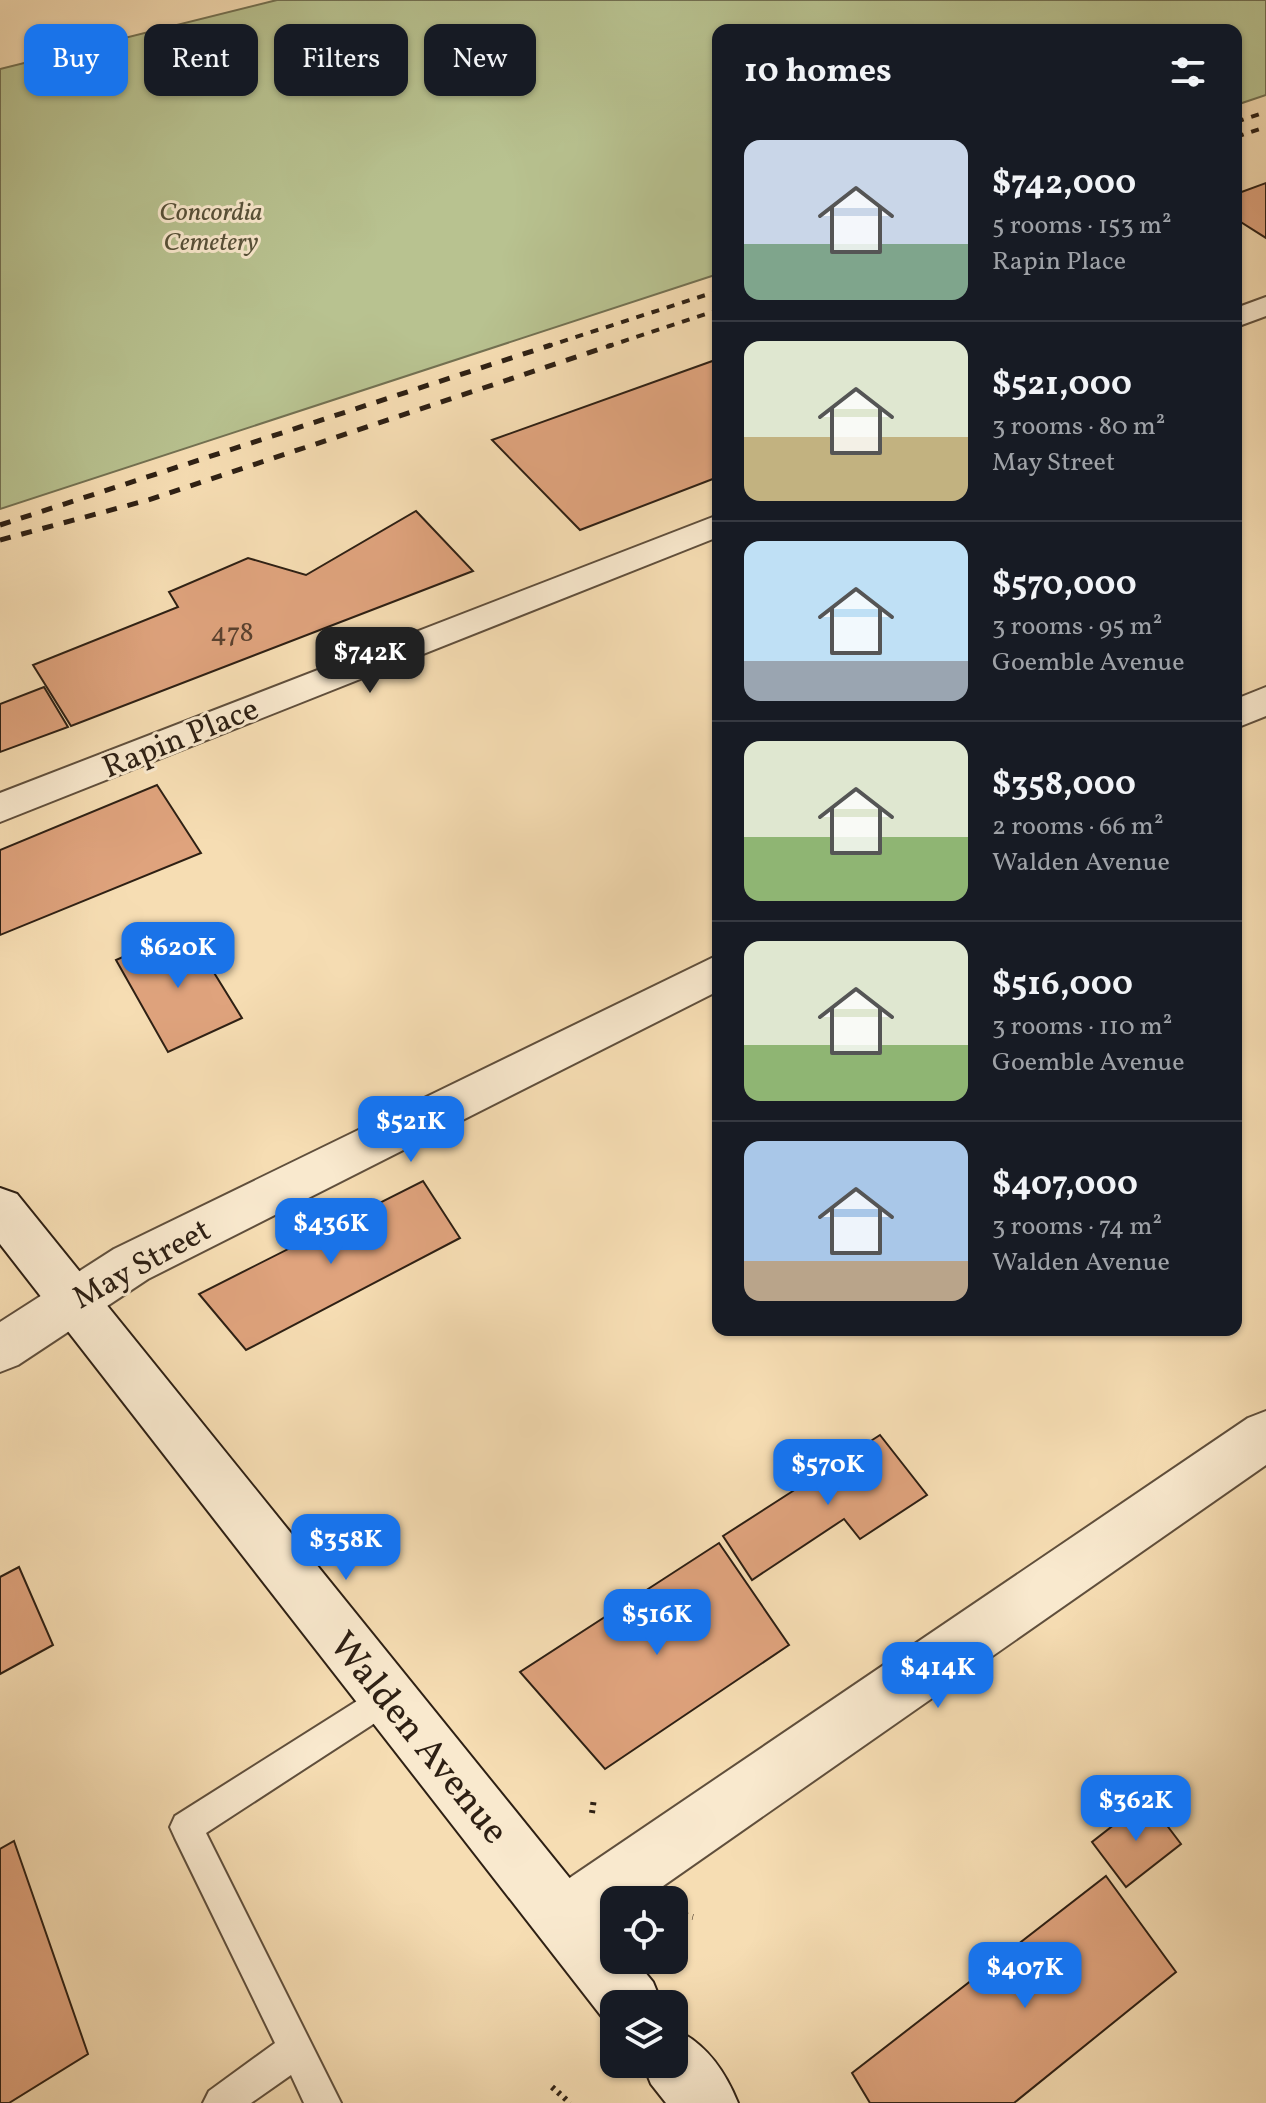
<!DOCTYPE html>
<meta charset="utf-8">
<style>
:root{--surface:#171b24;--page:#242831;--text:#f1f3f6;--muted:#9ea1a6;--line:#363941;--accent:#1a73e8}
body{margin:0;font-family:Vollkorn,serif;background:var(--page);color:var(--text);height:100vh;display:flex;flex-direction:column;font-size:30px;white-space:nowrap}
*{box-sizing:border-box;margin:0}
p{font-size:26px;color:var(--muted)}
.icon{flex:none;width:44px;height:44px;fill:none;stroke:currentColor;stroke-width:2;stroke-linecap:round;stroke-linejoin:round}
.map{position:relative;flex:1;overflow:hidden}
.side{position:absolute;left:712px;top:24px;width:530px;height:1312px;display:flex;flex-direction:column;background:var(--surface);border-radius:16px;box-shadow:0 2px 6px #0004}
.side>*{flex:none}
.guide{position:absolute;left:24px;top:24px;width:568px;height:72px;display:flex;gap:16px}
.controls{position:absolute;left:600px;top:1886px;display:grid;gap:16px}
.controls a{display:grid;place-items:center;width:88px;height:88px;border-radius:16px;background:var(--surface);box-shadow:0 2px 6px #0004;font-size:40px}
.price{position:absolute;translate:-50% -68px;padding:0 18px;border-radius:16px;background:var(--accent);color:#fff;font-size:26px;line-height:52px;filter:drop-shadow(0 2px 4px #0008)}
.price::after{content:'';position:absolute;left:50%;top:48px;width:24px;height:18px;margin-left:-12px;background:inherit;clip-path:polygon(0 0,100% 0,50% 100%)}
.price.selected{background:#222;color:#fff}
ul{padding:0;list-style:none}
li{display:flex;align-items:center;gap:24px;height:200px;padding:0 32px}
li+li{border-top:2px solid var(--line)}
li span{display:grid;place-items:center;flex:none;width:224px;height:160px;border-radius:16px;color:#555}
li>.icon{margin-inline-start:auto}
span .icon{width:96px;height:96px;fill:#fffc;stroke-width:1}
li b{font-size:34px}
h2{display:flex;justify-content:space-between;align-items:center;height:96px;padding:0 32px;font-size:34px}
.tag{padding:0 28px;border-radius:16px;background:var(--surface);box-shadow:0 2px 6px #0004;font-size:28px;line-height:72px}
.tag.selected{background:var(--accent);color:#fff}
.map>svg:first-child{display:block}
</style>
<div class="map">
<svg width="1266" height="2103" viewBox="0 0 1266 2103">
<rect width="100%" height="100%" fill="#f6ddb3"/>
<filter id="stains"><feTurbulence type="fractalNoise" baseFrequency=".0025" numOctaves="4"/><feColorMatrix values="0 0 0 0 .2 0 0 0 0 .09 0 0 0 0 .02 0 0 0 .5 -.17"/></filter>
<radialGradient id="worn" r=".72"><stop offset=".6" stop-color="#630" stop-opacity="0"/><stop offset="1" stop-color="#630" stop-opacity=".3"/></radialGradient>
<path fill="#b8c290" stroke="#737152" stroke-width="2" d="M277 0H1266V95L1236 105V30H718V274L0 509V69Z"/>
<path fill="#dfa37d" stroke="#2e2014" stroke-width="2" d="M1266 183V238L1236 219V194Z
M718 359V477L580 530 492 440Z
M416 511 473 571 71 726 33 665 178 607 169 592 248 558 306 575Z
M44 687 68 727 0 752V704Z
M157 785 201 853 0 935V850Z
M187 929 242 1018 168 1052 116 960Z
M423 1181 460 1238 246 1350 199 1294Z
M880 1435 927 1495 860 1539 844 1519 752 1580 723 1536Z
M719 1543 789 1645 605 1769 520 1672Z
M19 1567 53 1645 0 1674V1577Z
M1147 1799 1181 1844 1126 1887 1092 1842Z
M14 1841 88 2054 9 2103H0V1849Z
M1106 1876 1176 1972 1014 2103H870L852 2073Z"/>
<g fill="none" stroke-linecap="round" stroke-linejoin="round">
<g stroke="#604f3c" stroke-width="4">
<path id="lane" d="M387 1682 398 1686 402 1697 398 1708 206 1833 341 2103H304L291 2075 251 2103H203L209 2091 275 2043 175 1838 170 1827 175 1816Z"/>
</g>
<g stroke="#604f3c" stroke-width="4">
<path id="street" d="M1266 297V316L1236 327V308Z
M718 515V537L0 822V793Z
M1266 687V716L1236 728V699Z
M718 955V991L148 1279 18 1365 0 1372V1322L114 1249Z
M1266 1411V1465L643 1900H614V1920L587 1940 565 1948 543 1940 535 1918 543 1896 1248 1418Z"/>
</g>
<g stroke="#2e2014" stroke-width="4">
<path id="secondary" d="M0 1188 17 1194 614 1933V1960H635L653 1982 662 2004H614V2028L609 2026 0 1244Z
M674 2029C706 2043 725 2071 738 2103H666L651 2084 643 2064H674Z"/>
</g>
<path stroke="#2e2014" stroke-width="6" stroke-dasharray="3 5" stroke-linecap="butt" d="M592 1813 594 1798
M677 1913 693 1917
M552 2087 570 2103"/>
<use href="#lane" fill="#f9e9ce" fill-rule="evenodd"/>
<use href="#street" fill="#f9e9ce" fill-rule="evenodd"/>
<use href="#secondary" fill="#f9e9ce" fill-rule="evenodd"/>
<path stroke="#2e2014" stroke-width="4" stroke-dasharray="8 8" stroke-linecap="butt" d="M1236 122 1266 112
M1236 137 1266 127
M545 347 718 291
M606 347 718 310"/>
<path stroke="#2e2014" stroke-width="5" stroke-dasharray="11 11" stroke-linecap="butt" d="M0 525 551 345
M0 540 148 500 612 345"/>
</g>
<g text-anchor="middle" stroke-width="6" stroke-linejoin="round" paint-order="stroke">
<g font-size="26" font-style="italic" fill="#575139" stroke="#f9e9ce">
<text x="211" y="220">Concordia<tspan x="211" dy="30">Cemetery</tspan></text>
</g>
<g font-size="28" fill="#5a412e">
<text x="232" y="641">478</text>
</g>
<g font-size="32" fill="#2e2014" stroke="#f9e9ce">
<text transform="translate(180 737) rotate(-22)" y="11">Rapin Place</text>
<text transform="translate(141 1263) rotate(-29)" y="11">May Street</text>
</g>
<g font-size="38" fill="#2e2014" stroke="#f9e9ce">
<text transform="translate(420 1737) rotate(51)" y="13">Walden Avenue</text>
</g>
</g>
<rect width="100%" height="100%" filter="url(#stains)"/>
<rect width="100%" height="100%" fill="url(#worn)"/>
</svg>
<div class="controls">
<a><svg class="icon" aria-label="locate" viewBox="0 0 24 24"><circle cx="12" cy="12" r="6"/><path d="M12 2v4M12 18v4M2 12h4M18 12h4"/></svg></a>
<a><svg class="icon" aria-label="layers" viewBox="0 0 24 24"><path d="M12 4l9 5-9 5-9-5zM3 14l9 5 9-5"/></svg></a>
</div>
<b class="price selected" style="left:370px;top:695px">$742K</b>
<b class="price" style="left:178px;top:990px">$620K</b>
<b class="price" style="left:411px;top:1164px">$521K</b>
<b class="price" style="left:331px;top:1266px">$436K</b>
<b class="price" style="left:828px;top:1507px">$570K</b>
<b class="price" style="left:346px;top:1582px">$358K</b>
<b class="price" style="left:657px;top:1657px">$516K</b>
<b class="price" style="left:938px;top:1710px">$414K</b>
<b class="price" style="left:1136px;top:1843px">$362K</b>
<b class="price" style="left:1025px;top:2010px">$407K</b>
<div class="guide">
<a class="tag selected">Buy</a>
<a class="tag">Rent</a>
<a class="tag">Filters</a>
<a class="tag">New</a>
</div>
<section class="side">
<h2>10 homes<svg class="icon" aria-label="filters" viewBox="0 0 24 24"><path d="M4 7h16M4 17h16"/><circle cx="9" cy="7" r="2"/><circle cx="15" cy="17" r="2"/></svg></h2>
<ul>
<li><span style="background:linear-gradient(#c9d6e8 65%,#7fa58c 0)"><svg class="icon" aria-label="home" viewBox="0 0 24 24"><path d="M3 11l9-7 9 7M6 9v11h12V9"/></svg></span><div><b>$742,000</b><p>5 rooms · 153 m²</p><p>Rapin Place</p></div></li>
<li><span style="background:linear-gradient(#dfe7d0 60%,#c2b280 0)"><svg class="icon" aria-label="home" viewBox="0 0 24 24"><path d="M3 11l9-7 9 7M6 9v11h12V9"/></svg></span><div><b>$521,000</b><p>3 rooms · 80 m²</p><p>May Street</p></div></li>
<li><span style="background:linear-gradient(#bfe0f5 75%,#9aa5b1 0)"><svg class="icon" aria-label="home" viewBox="0 0 24 24"><path d="M3 11l9-7 9 7M6 9v11h12V9"/></svg></span><div><b>$570,000</b><p>3 rooms · 95 m²</p><p>Goemble Avenue</p></div></li>
<li><span style="background:linear-gradient(#dfe7d0 60%,#8fb573 0)"><svg class="icon" aria-label="home" viewBox="0 0 24 24"><path d="M3 11l9-7 9 7M6 9v11h12V9"/></svg></span><div><b>$358,000</b><p>2 rooms · 66 m²</p><p>Walden Avenue</p></div></li>
<li><span style="background:linear-gradient(#dfe7d0 65%,#8fb573 0)"><svg class="icon" aria-label="home" viewBox="0 0 24 24"><path d="M3 11l9-7 9 7M6 9v11h12V9"/></svg></span><div><b>$516,000</b><p>3 rooms · 110 m²</p><p>Goemble Avenue</p></div></li>
<li><span style="background:linear-gradient(#a9c7e8 75%,#b9a48a 0)"><svg class="icon" aria-label="home" viewBox="0 0 24 24"><path d="M3 11l9-7 9 7M6 9v11h12V9"/></svg></span><div><b>$407,000</b><p>3 rooms · 74 m²</p><p>Walden Avenue</p></div></li>
</ul>
</section>
</div>
